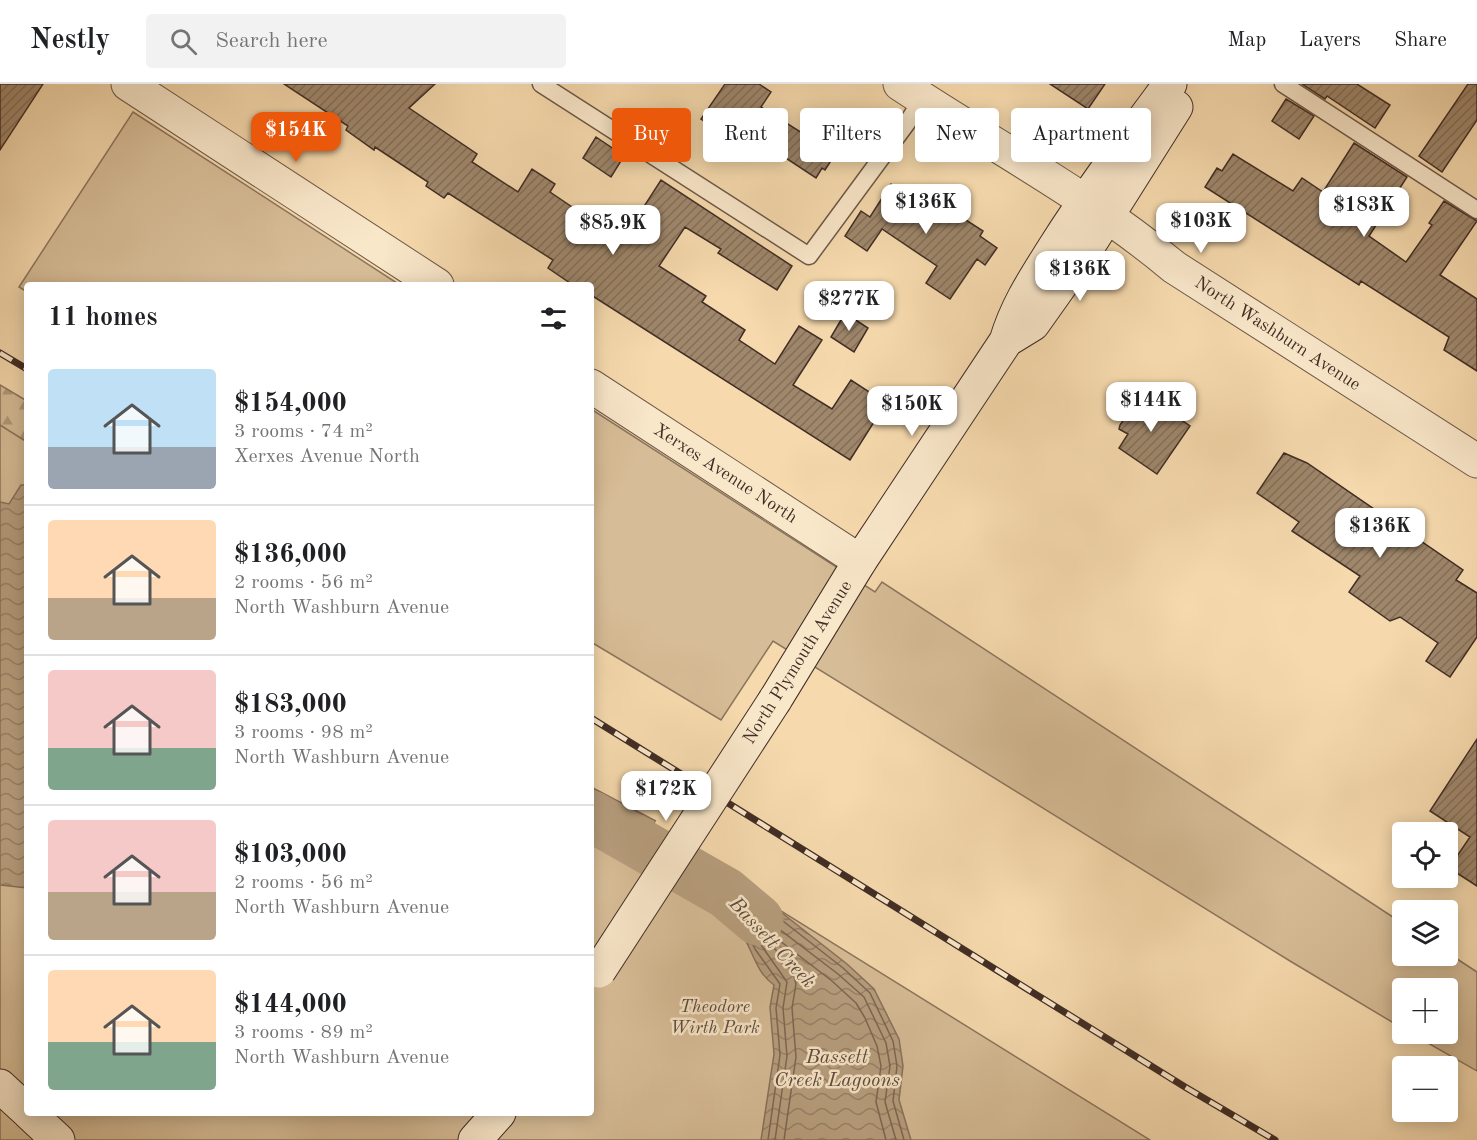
<!DOCTYPE html>
<meta charset="utf-8">
<style>
:root{--surface:#fff;--page:#f2f2f2;--text:#202124;--muted:#757577;--line:#e0e0e0;--accent:#ea580c}
body{margin:0;font-family:"Old Standard TT",serif;background:var(--page);color:var(--text);height:100vh;display:flex;flex-direction:column;font-size:22px;white-space:nowrap}
*{box-sizing:border-box;margin:0}
p{font-size:20px;color:var(--muted)}
.icon{flex:none;width:33px;height:33px;fill:none;stroke:currentColor;stroke-width:2;stroke-linecap:round;stroke-linejoin:round}
.map{position:relative;flex:1;overflow:hidden}
.panel{position:absolute;left:24px;top:198px;width:570px;height:834px;display:flex;flex-direction:column;background:var(--surface);border-radius:6px;box-shadow:0 3px 15px #0003}
.panel>*{flex:none}
.banner{position:absolute;left:612px;top:24px;width:570px;height:54px;display:flex;gap:12px}
.fabs{position:absolute;left:1392px;top:738px;display:grid;gap:12px}
.fabs a{display:grid;place-items:center;width:66px;height:66px;border-radius:6px;background:var(--surface);box-shadow:0 3px 15px #0003;font-size:30px}
.price{position:absolute;translate:-50% -51px;padding:0 14px;border-radius:12px;background:#fff;color:#222;font-size:20px;line-height:39px;filter:drop-shadow(0 2px 3px #0008)}
.price::after{content:'';position:absolute;left:50%;top:36px;width:18px;height:14px;margin-left:-9px;background:inherit;clip-path:polygon(0 0,100% 0,50% 100%)}
.price.active{background:var(--accent);color:#fff}
ul{padding:0;list-style:none}
li{display:flex;align-items:center;gap:18px;height:150px;padding:0 24px}
li+li{border-top:2px solid var(--line)}
li span{display:grid;place-items:center;flex:none;width:168px;height:120px;border-radius:6px;color:#555}
li>.icon{margin-inline-start:auto}
span .icon{width:72px;height:72px;fill:#fffc;stroke-width:1}
li b{font-size:26px}
h2{display:flex;justify-content:space-between;align-items:center;height:72px;padding:0 24px;font-size:26px}
.tag{padding:0 21px;border-radius:6px;background:var(--surface);box-shadow:0 3px 15px #0003;font-size:21px;line-height:54px}
.tag.active{background:var(--accent);color:#fff}
header{display:flex;align-items:center;gap:36px;box-sizing:border-box;height:84px;padding:0 30px;background:var(--surface);border-bottom:2px solid var(--line)}
header strong{font-size:28px}
nav{display:flex;gap:33px;margin-inline-start:auto;font-size:21px}
.search{width:420px;height:54px;background:var(--page);display:flex;align-items:center;gap:15px;box-sizing:border-box;padding:0 21px;border-radius:6px;color:var(--muted);font-size:22px}
.map>svg:first-child{display:block}
</style>
<header>
<strong>Nestly</strong>
<div class="search"><svg class="icon" aria-label="search" viewBox="0 0 24 24"><circle cx="10" cy="10" r="6"/><path d="M15 15l6 6"/></svg>Search here</div>
<nav><a>Map</a><a>Layers</a><a>Share</a></nav>
</header>
<div class="map">
<svg width="1477" height="1056" viewBox="0 0 1477 1056">
<defs>
<pattern id="forest-firs" width="22" height="20" patternUnits="userSpaceOnUse" patternTransform="scale(1.5)"><rect width="22" height="20" fill="#d7bd97"/><path d="M5 1l3.5 6h-7zM16 11l3.5 6h-7z" fill="#b09a7b"/></pattern>
<pattern id="water-waves" width="16" height="10" patternUnits="userSpaceOnUse" patternTransform="scale(1.5)"><rect width="16" height="10" fill="#b89f7f"/><path d="M0 5q4-4 8 0t8 0" fill="none" stroke="#978268"/></pattern>
<pattern id="building-hatch" width="6" height="6" patternUnits="userSpaceOnUse" patternTransform="scale(1.5)"><rect width="6" height="6" fill="#9f876c"/><path d="M-1 1l2-2M0 6l6-6M5 7l2-2" fill="none" stroke="#836f59"/></pattern>
</defs>
<rect width="100%" height="100%" fill="#f6daae"/>
<filter id="stains"><feTurbulence type="fractalNoise" baseFrequency=".00333" numOctaves="4"/><feColorMatrix values="0 0 0 0 .2 0 0 0 0 .09 0 0 0 0 .02 0 0 0 .5 -.17"/></filter>
<radialGradient id="worn" r=".72"><stop offset=".6" stop-color="#630" stop-opacity="0"/><stop offset="1" stop-color="#630" stop-opacity=".3"/></radialGradient>
<path fill="url(#forest-firs)" stroke="#8c755e" stroke-width="1.5" d="M0 301 27 317V401L0 418Z"/>
<path fill="#d7bd97" stroke="#8c755e" stroke-width="1.5" d="M133 28 400 201H27V208L19 203Z
M591 325 875 508 882 498 1402 839V872H1448V869L1477 888V987L1412 950H1448V904H1402V944L1290 877 773 557 721 636 591 558Z
M0 341 27 358V1029H591V709L1150 1056H0Z"/>
<path fill="url(#water-waves)" stroke="#88715b" stroke-width="1.5" d="M21 401H27V804L0 801V418L9 420Z
M591 703 656 737 630 776 591 758Z
M712 778 745 800 847 880 874 905 899 955 903 982 899 1016 911 1056H761L774 970 770 923 774 901C755 888 752 863 739 845 736 842 731 840 727 837 711 825 716 818 693 807Z"/>
<path fill="#f6daae" d="M658 734 659 738 633 778 629 779Z"/>
<g fill="none" stroke-linecap="round" stroke-linejoin="round">
<path stroke="#7c6652" stroke-width="1.5" d="M591 709 646 740 628 768 591 753
M591 718 635 743 624 758 591 745
M768 1056 780 971 776 924 780 900 755 865 743 841 729 832 713 810 703 805 714 788 742 805 843 884 870 909 893 957 897 982 893 1017 904 1056
M775 1056 787 972 783 924 787 898 761 861 749 836 735 826 719 805 720 800 838 890 864 913 886 959 890 982 885 1018 896 1056
M784 1056 796 973 792 924 796 900 793 889 769 857 768 852 771 850 832 897 856 919 865 934 877 962 881 982 876 1018 886 1056"/>
<path stroke="#b89f7f" stroke-width="51" d="M591 732 726 809 758 836"/>
</g>
<path fill="url(#building-hatch)" stroke="#412d25" stroke-width="1.5" d="M0 0H43L0 66Z
M284 0H435L409 24 477 70 472 78 518 108 532 85 555 100 550 108 590 135 594 128 627 149 661 96 792 182 777 206 718 169 721 165 685 143 659 182 706 212 702 218 745 246 739 256 775 280 799 242 822 256 793 301 832 325 851 296 886 319 850 376 591 211V201H573L548 184 553 176 448 109 444 114 426 102 428 98 375 63 374 66 346 46 348 42Z
M725 0H759L771 8 761 23 802 49 812 34 845 55 825 86 822 84 816 94 745 47 737 59 701 35Z
M1050 0H1105L1088 25Z
M1302 0H1357L1390 21 1375 44 1327 12 1325 15Z
M1468 0H1477V36L1442 88 1419 72Z
M1286 15 1314 32 1299 55 1272 37Z
M596 53 624 72 611 93 583 74Z
M1354 59 1407 93 1369 152 1406 178 1432 141 1429 139 1444 117 1477 137 1440 191 1477 215V287L1444 266 1449 253 1361 197 1359 201 1205 103 1217 84 1222 87 1233 70 1293 107 1302 94 1323 108Z
M891 100 906 110 912 101 983 147 980 152 997 164 985 181 977 175 950 215 926 199 937 182 882 145 867 167 845 152 861 127 870 133Z
M845 229 868 244 854 268 831 253Z
M1142 309 1190 342 1157 390 1119 364 1128 350 1119 345 1120 341Z
M1284 369 1307 379 1463 486 1456 496 1477 509V553L1450 593 1426 577 1438 559 1400 533 1390 537 1349 508 1360 492 1292 447 1299 438 1257 409Z
M1477 655V802L1449 784 1470 753 1430 727Z"/>
<g fill="none" stroke-linecap="round" stroke-linejoin="round">
<g stroke="#6e5847" stroke-width="19">
<path id="lane" d="M541 0 809 172 907 39 922 15
M1283 0 1477 126"/>
</g>
<g stroke="#6e5847" stroke-width="35">
<path id="street" d="M128 0 437 201
M900 0C992 61 1089 112 1174 183L1477 377
M591 302 860 477"/>
</g>
<g stroke="#412d25" stroke-width="35">
<path id="secondary" d="M1007 256 1033 240 1089 161 1176 23
M775 616 860 477 1006 257C1017 221 1034 196 1054 164 1090 107 1130 54 1170 0
M0 1002 27 1027
M29 1029 58 1056
M475 1056 499 1029"/>
</g>
<use href="#lane" stroke="#f9e7ca" stroke-width="16"/>
<use href="#street" stroke="#f9e7ca" stroke-width="33"/>
<use href="#secondary" stroke="#f9e7ca" stroke-width="33"/>
<g stroke="#412d25" stroke-width="7">
<path id="rail" d="M0 269 27 285
M591 634 1185 1003 1275 1056"/>
</g>
<use href="#rail" stroke="#f9e7ca" stroke-width="4.5" stroke-dasharray="14" stroke-linecap="butt"/>
<g stroke="#412d25" stroke-width="35" stroke-linecap="butt">
<path id="secondary-bridge" d="M599 887 775 616"/>
</g>
<use href="#secondary-bridge" stroke="#f9e7ca" stroke-width="33"/>
</g>
<g text-anchor="middle" stroke-width="5" stroke-linejoin="round" paint-order="stroke">
<g font-size="18" fill="#412d25" stroke="#f9e7ca">
<text transform="translate(1278 249) rotate(33)" y="6">North Washburn Avenue</text>
<text transform="translate(726 389) rotate(33)" y="6">Xerxes Avenue North</text>
<text transform="translate(797 578) rotate(-58)" y="6">North Plymouth Avenue</text>
</g>
<g font-size="18" font-style="italic" fill="#5f4a3c" stroke="#f9e7ca">
<text x="715" y="928">Theodore<tspan x="715" dy="21">Wirth Park</tspan></text>
</g>
<g font-size="20" font-style="italic" fill="#5f4a3c" stroke="#f9e7ca">
<text transform="translate(773 858) rotate(47)" y="7">Bassett Creek</text>
<text x="837" y="979">Bassett<tspan x="837" dy="23">Creek Lagoons</tspan></text>
</g>
</g>
<rect width="100%" height="100%" filter="url(#stains)"/>
<rect width="100%" height="100%" fill="url(#worn)"/>
</svg>
<div class="fabs">
<a><svg class="icon" aria-label="locate" viewBox="0 0 24 24"><circle cx="12" cy="12" r="6"/><path d="M12 2v4M12 18v4M2 12h4M18 12h4"/></svg></a>
<a><svg class="icon" aria-label="layers" viewBox="0 0 24 24"><path d="M12 4l9 5-9 5-9-5zM3 14l9 5 9-5"/></svg></a>
<a>+</a>
<a>−</a>
</div>
<b class="price active" style="left:296px;top:79px">$154K</b>
<b class="price" style="left:926px;top:151px">$136K</b>
<b class="price" style="left:1364px;top:154px">$183K</b>
<b class="price" style="left:1201px;top:170px">$103K</b>
<b class="price" style="left:613px;top:172px">$85.9K</b>
<b class="price" style="left:1080px;top:218px">$136K</b>
<b class="price" style="left:849px;top:248px">$277K</b>
<b class="price" style="left:1151px;top:349px">$144K</b>
<b class="price" style="left:912px;top:353px">$150K</b>
<b class="price" style="left:1380px;top:475px">$136K</b>
<b class="price" style="left:666px;top:738px">$172K</b>
<div class="banner">
<a class="tag active">Buy</a>
<a class="tag">Rent</a>
<a class="tag">Filters</a>
<a class="tag">New</a>
<a class="tag">Apartment</a>
</div>
<section class="panel">
<h2>11 homes<svg class="icon" aria-label="filters" viewBox="0 0 24 24"><path d="M4 7h16M4 17h16"/><circle cx="9" cy="7" r="2"/><circle cx="15" cy="17" r="2"/></svg></h2>
<ul>
<li><span style="background:linear-gradient(#bfe0f5 65%,#9aa5b1 0)"><svg class="icon" aria-label="home" viewBox="0 0 24 24"><path d="M3 11l9-7 9 7M6 9v11h12V9"/></svg></span><div><b>$154,000</b><p>3 rooms · 74 m²</p><p>Xerxes Avenue North</p></div></li>
<li><span style="background:linear-gradient(#ffd9b3 65%,#b9a48a 0)"><svg class="icon" aria-label="home" viewBox="0 0 24 24"><path d="M3 11l9-7 9 7M6 9v11h12V9"/></svg></span><div><b>$136,000</b><p>2 rooms · 56 m²</p><p>North Washburn Avenue</p></div></li>
<li><span style="background:linear-gradient(#f6c9c9 65%,#7fa58c 0)"><svg class="icon" aria-label="home" viewBox="0 0 24 24"><path d="M3 11l9-7 9 7M6 9v11h12V9"/></svg></span><div><b>$183,000</b><p>3 rooms · 98 m²</p><p>North Washburn Avenue</p></div></li>
<li><span style="background:linear-gradient(#f6c9c9 60%,#b9a48a 0)"><svg class="icon" aria-label="home" viewBox="0 0 24 24"><path d="M3 11l9-7 9 7M6 9v11h12V9"/></svg></span><div><b>$103,000</b><p>2 rooms · 56 m²</p><p>North Washburn Avenue</p></div></li>
<li><span style="background:linear-gradient(#ffd9b3 60%,#7fa58c 0)"><svg class="icon" aria-label="home" viewBox="0 0 24 24"><path d="M3 11l9-7 9 7M6 9v11h12V9"/></svg></span><div><b>$144,000</b><p>3 rooms · 89 m²</p><p>North Washburn Avenue</p></div></li>
</ul>
</section>
</div>
